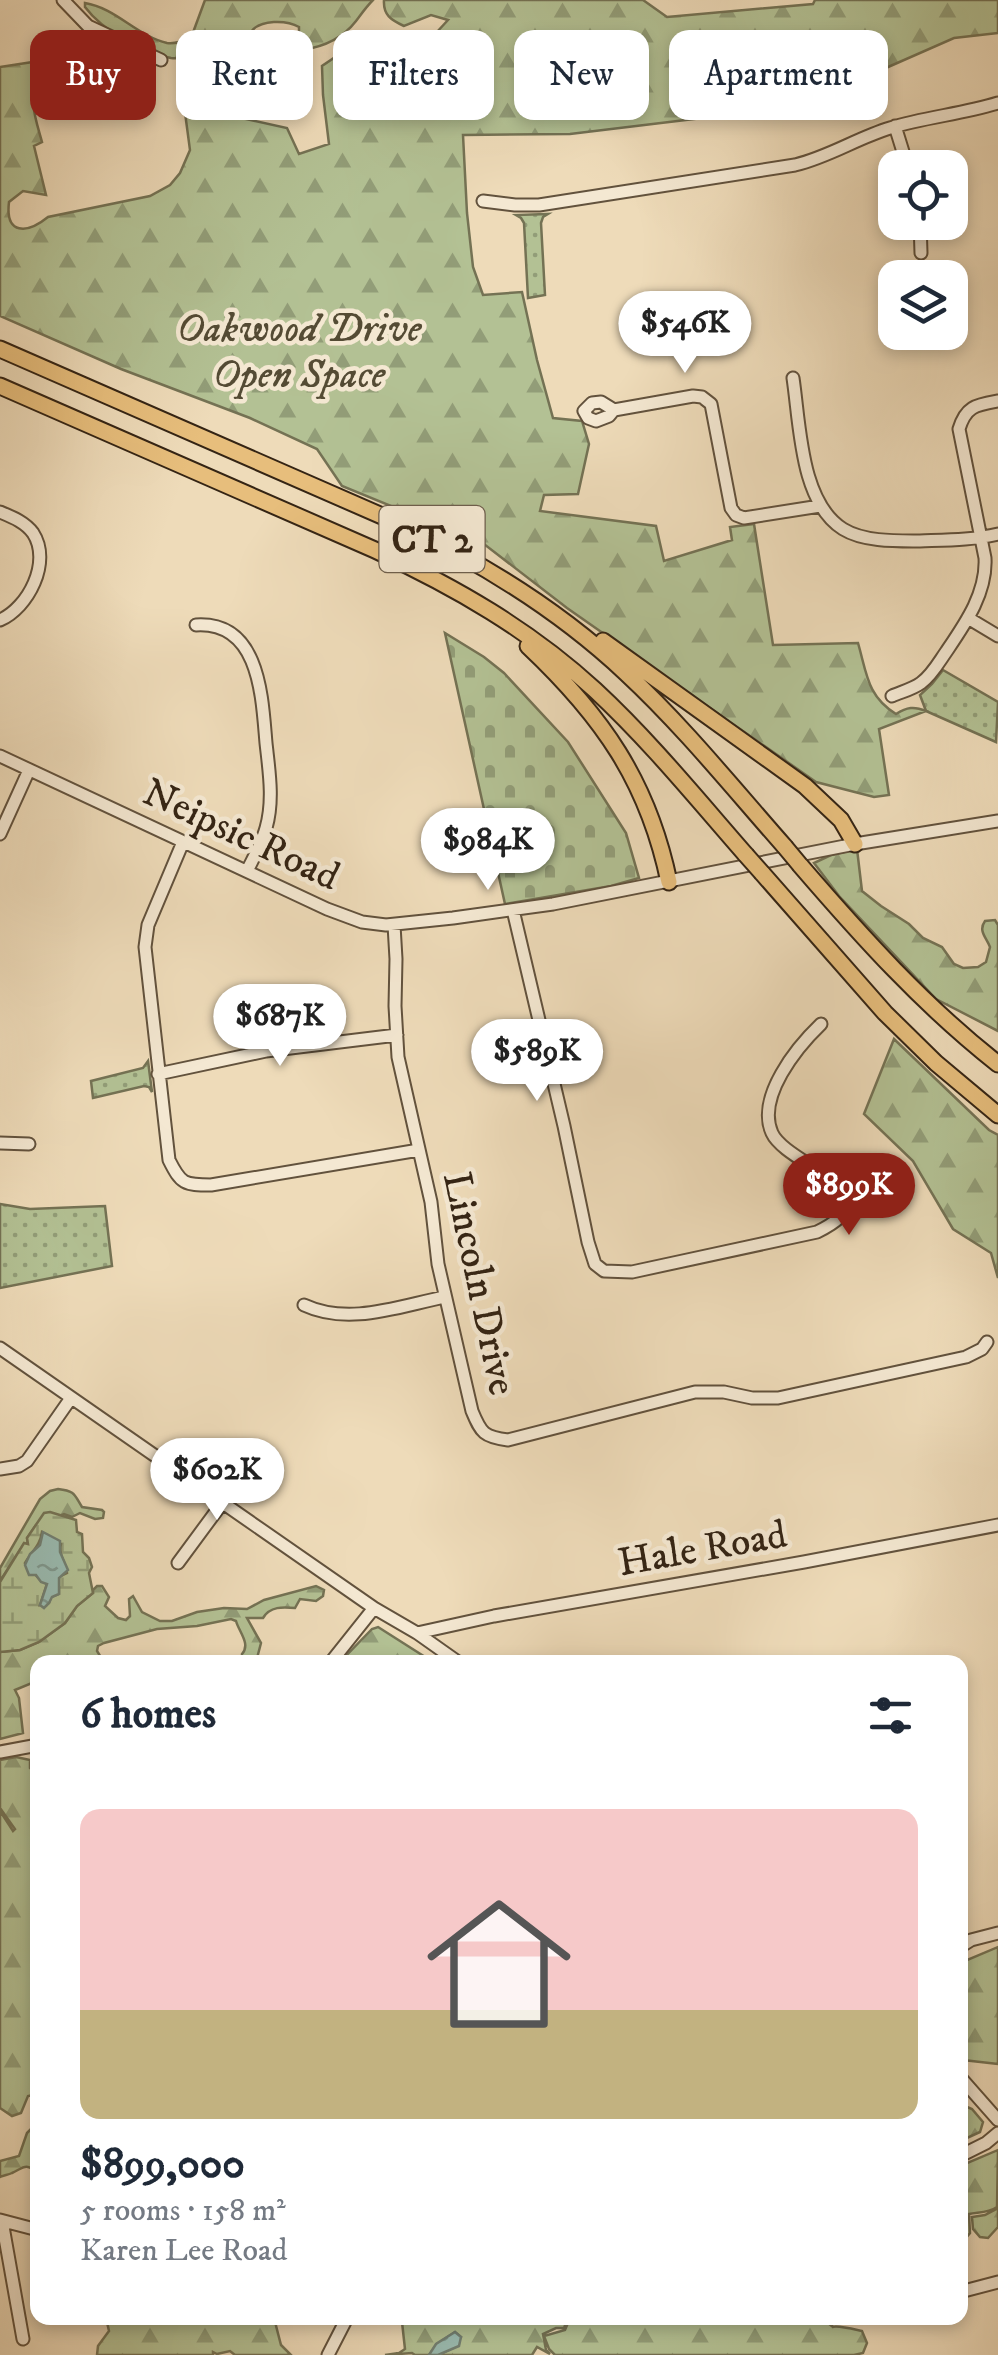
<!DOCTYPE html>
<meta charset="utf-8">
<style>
:root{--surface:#fff;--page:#f6f6f7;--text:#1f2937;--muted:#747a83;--accent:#8f2418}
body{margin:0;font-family:"IM FELL DW Pica",serif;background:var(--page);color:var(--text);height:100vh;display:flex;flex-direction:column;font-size:38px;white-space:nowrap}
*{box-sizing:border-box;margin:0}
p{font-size:32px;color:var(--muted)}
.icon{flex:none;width:55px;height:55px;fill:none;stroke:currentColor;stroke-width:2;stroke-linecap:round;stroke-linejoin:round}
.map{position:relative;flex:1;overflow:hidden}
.drawer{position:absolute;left:30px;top:1655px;width:938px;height:670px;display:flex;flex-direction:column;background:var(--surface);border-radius:20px;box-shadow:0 5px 15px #0003}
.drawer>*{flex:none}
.banner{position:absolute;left:30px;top:30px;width:940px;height:90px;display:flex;gap:20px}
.buttons{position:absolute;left:878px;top:150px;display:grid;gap:20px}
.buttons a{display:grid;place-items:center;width:90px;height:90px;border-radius:20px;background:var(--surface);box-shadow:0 5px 15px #0003;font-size:50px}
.price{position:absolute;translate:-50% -85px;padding:0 22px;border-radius:35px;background:#fff;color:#222;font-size:32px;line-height:65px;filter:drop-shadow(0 2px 5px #0008)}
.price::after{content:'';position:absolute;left:50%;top:60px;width:30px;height:22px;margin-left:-15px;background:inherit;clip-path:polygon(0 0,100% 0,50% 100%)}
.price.current{background:var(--accent);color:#fff}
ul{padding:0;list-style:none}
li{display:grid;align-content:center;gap:20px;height:530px;padding:0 50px}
li span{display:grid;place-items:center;height:310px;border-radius:20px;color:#555}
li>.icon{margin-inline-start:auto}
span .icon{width:180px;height:180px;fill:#fffc;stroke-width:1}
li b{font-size:42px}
h2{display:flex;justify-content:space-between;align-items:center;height:120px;padding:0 50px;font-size:42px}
.pill{padding:0 35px;border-radius:20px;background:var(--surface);box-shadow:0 5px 15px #0003;font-size:35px;line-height:90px}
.pill.current{background:var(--accent);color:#fff}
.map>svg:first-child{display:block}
</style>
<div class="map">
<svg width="998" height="2355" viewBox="0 0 998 2355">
<defs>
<pattern id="grass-dots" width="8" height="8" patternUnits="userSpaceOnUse" patternTransform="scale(2.5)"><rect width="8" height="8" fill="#b3c194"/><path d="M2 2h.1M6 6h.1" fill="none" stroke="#929d78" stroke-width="1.8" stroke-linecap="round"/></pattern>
<pattern id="forest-firs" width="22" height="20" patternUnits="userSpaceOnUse" patternTransform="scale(2.5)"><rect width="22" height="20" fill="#b3c194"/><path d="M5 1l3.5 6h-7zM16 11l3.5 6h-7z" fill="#929d78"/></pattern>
<pattern id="wetland-marsh" width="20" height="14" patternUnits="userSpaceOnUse" patternTransform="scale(2.5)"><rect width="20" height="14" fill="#b3c194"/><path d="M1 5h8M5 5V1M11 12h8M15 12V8" fill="none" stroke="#929d78"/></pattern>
<pattern id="cemetery-stones" width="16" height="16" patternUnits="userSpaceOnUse" patternTransform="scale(2.5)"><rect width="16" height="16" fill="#b3c194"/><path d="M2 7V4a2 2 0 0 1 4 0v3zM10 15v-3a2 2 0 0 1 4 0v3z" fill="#929d78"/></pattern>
<pattern id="water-ripples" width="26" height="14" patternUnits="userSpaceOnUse" patternTransform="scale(2.5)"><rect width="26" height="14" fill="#99bbb1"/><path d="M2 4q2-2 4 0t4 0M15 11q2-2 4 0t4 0" fill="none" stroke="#7e988f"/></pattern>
</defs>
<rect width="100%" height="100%" fill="#eedbb9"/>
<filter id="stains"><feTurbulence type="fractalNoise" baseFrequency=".002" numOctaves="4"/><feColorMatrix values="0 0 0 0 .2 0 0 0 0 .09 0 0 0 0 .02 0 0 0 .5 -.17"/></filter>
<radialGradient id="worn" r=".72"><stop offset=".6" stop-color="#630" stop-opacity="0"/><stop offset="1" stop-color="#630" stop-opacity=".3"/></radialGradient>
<path fill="url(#grass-dots)" stroke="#747254" stroke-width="2.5" d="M548 214 543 217 541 223 545 295 528 298 524 223 521 218 516 215Z
M943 670 998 702 996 742 926 711 920 695 932 684Z
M148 1061 152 1092 149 1087 144 1086 93 1098 91 1081 143 1068Z
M0 1204 30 1209 105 1206 112 1266 0 1288Z"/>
<path fill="url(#forest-firs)" stroke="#747254" stroke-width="2.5" d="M205 0H373C366 7 362 13 356 21 343 38 323 47 302 50L299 46V27C287 20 260 19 251 32 244 40 248 56 248 66 232 66 218 62 202 58 192 56 181 59 171 58 142 53 102 30 85 7V3C116 8 137 36 167 43 175 44 184 41 191 38Z
M384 0H643L667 17 813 4 815 0H998V33L954 38 870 75 727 115 570 134 463 135 467 213 473 267 483 295 522 292 537 360 553 418 582 421 589 444 578 494 544 495 540 511 656 526 664 561 732 540 730 527 754 524 773 645 858 643C867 674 867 696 896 714 907 707 914 706 926 711L879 729 889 795 874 797 816 782 567 608 484 544 342 486 317 449 250 418 121 369 0 316V67L39 61 58 53C51 74 51 65 40 78 26 96 37 123 42 142L34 146 46 195 23 191 9 202C5 235 27 234 48 217L150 196 170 185 180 173 190 150 182 90 215 112 287 128 299 154 329 144 323 95 322 66 356 43 366 78 388 85 448 20 431 15 404 26C391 20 383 15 384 0Z
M857 849 862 891 881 906 909 924 923 938 942 947 954 964 963 968 978 967 986 962 990 947C986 937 978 931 985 921L995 920 998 925V1031L936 999 839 896 814 863 831 855Z
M894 1039 989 1130 998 1135V1278L991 1253 953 1229 913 1161 864 1114Z
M58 1489C75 1491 74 1494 82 1507L102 1510 104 1512 103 1518 95 1519 80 1513 72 1517 64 1514 36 1525 27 1538 28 1544H24L0 1581V1568L40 1499 50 1491Z
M97 1586H102L109 1597 105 1606 118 1618 126 1620 130 1616 129 1599 133 1596 142 1612 160 1621H172L197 1612 224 1608 247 1609 264 1600 316 1586 324 1590 323 1596 316 1601 300 1599 295 1608C283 1607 270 1606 263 1618H247L261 1643 256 1662H242V1654C251 1644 239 1632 236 1621L231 1619 197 1626 157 1629 104 1643 98 1646 97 1651 102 1659H107L106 1662H38L37 1681 15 1690 19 1698 23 1733 0 1739V1652L20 1650 39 1642 65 1623 77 1606 93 1593V1590Z
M378 1627 433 1662H340L372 1629Z
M16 1757 30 1760V1768L38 1775 37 2098 33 2095 28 2096 21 2113 12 2116 0 2108V1811L13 1831 15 1829 0 1808V1760Z
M998 1947V2064L963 2060 960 2057V1967L967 1960Z
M960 2104 972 2109 983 2122 980 2132 967 2138H960Z
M37 2126V2173C26 2162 23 2168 12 2173 8 2175 4 2175 0 2177V2161L19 2156 27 2133 33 2127Z
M998 2150 997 2207C988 2213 979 2212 969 2214L970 2233 960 2245V2166Z
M998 2208V2227L988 2238 980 2237 973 2229 972 2217 985 2215Z
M106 2318H274L281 2345 291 2355H235L230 2351 217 2354 213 2352V2355H97L98 2346 109 2331Z
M413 2318H568L564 2328H556L543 2334 546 2350 550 2354 537 2347 532 2355H438L455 2347 461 2337 455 2332 437 2344 429 2355H415L412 2353 385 2355 399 2353 405 2349 402 2322Z
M570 2318H822L833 2327C837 2325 857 2330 862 2331L867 2343 863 2353 854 2355H555L549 2349 544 2336 565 2330Z"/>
<path fill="url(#wetland-marsh)" stroke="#747254" stroke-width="2.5" fill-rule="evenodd" d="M50 1512 76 1520 77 1532 82 1534 83 1552 89 1558 92 1567 89 1573 93 1593 77 1606 65 1623 39 1642 20 1650 0 1652V1582L24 1543 28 1544 27 1538 44 1513ZM42 1532 61 1544C58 1555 66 1562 67 1573L59 1577V1594L51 1597 49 1603 40 1605 47 1584 41 1581 25 1563C32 1551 40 1546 42 1532Z"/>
<path fill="url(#cemetery-stones)" stroke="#747254" stroke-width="2.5" d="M445 633 484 657 504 673 568 742 626 833 639 878 611 886 505 904Z"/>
<path fill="url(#water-ripples)" stroke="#717f72" stroke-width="2.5" d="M43 1532 60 1541V1552L68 1570 59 1578V1594L52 1597 49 1603 44 1608 40 1605 47 1584 41 1582 36 1575H29L25 1565 30 1554 40 1545Z
M455 2332 461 2337 459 2346 438 2355H429L436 2344Z"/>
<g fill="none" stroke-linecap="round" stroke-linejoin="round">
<g stroke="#62523d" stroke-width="15">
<path id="minor" d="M63 0 88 26 161 60
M895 126 908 168
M483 201 515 205H539L795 165C829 157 857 138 890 128 925 117 963 114 998 103
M920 222 921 253
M793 378C800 424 800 502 843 529 864 542 897 541 920 541 946 540 973 540 998 534
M614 410 609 416 596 421 588 418 584 411 592 403 601 402 614 410 693 396 702 397 711 404 731 508 736 515 744 518 820 506
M0 512C12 517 25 522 33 533 52 562 28 608 0 620
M968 618 998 636
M196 625C260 621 262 697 266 743 269 771 274 800 266 828 262 843 254 857 247 871
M892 696C901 692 913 689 921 683 932 675 939 662 946 652 965 624 987 593 985 558L959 429C966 406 976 405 998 401
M0 756 327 909 362 922 386 925 453 918 553 904 855 844 998 821
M0 834 29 770
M183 842 148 925 145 947 169 1160C181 1184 184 1185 211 1185L419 1150
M513 910 564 1126 588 1242 595 1264 604 1271 632 1272 817 1232C900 1192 787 1166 772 1133 756 1097 797 1047 821 1024
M394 925 396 959 395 1006 398 1057 431 1202 438 1264 472 1411C481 1433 484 1437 508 1440L695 1392H724L752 1398H778L966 1357 982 1349 987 1342
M158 1074 266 1051 397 1035
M0 1143 29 1144
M304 1305C349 1326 399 1306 445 1297
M0 1348 374 1608 417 1633 458 1662
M0 1469 19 1466 27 1461 71 1398
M178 1563 223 1502
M417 1633 494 1616 804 1562 998 1525
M331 1662 374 1608
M0 1752 38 1745
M960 1947 971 1940 998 1933
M960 2077 998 2120
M960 2156 986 2143 998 2133
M0 2220 38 2230
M2 2221 23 2339
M960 2292 998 2282
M328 2355 347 2318"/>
</g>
<g stroke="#342414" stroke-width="19">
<path id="highway" d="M0 349 398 523C481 562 559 610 626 673 683 726 733 788 785 847
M0 386 375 550C455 587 530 630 595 690 650 741 697 799 746 855
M603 641 805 786 841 820 855 844
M528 646C602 716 648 781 669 882
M800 865C862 937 923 1005 998 1064
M762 873 885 1013 936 1063 998 1115"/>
</g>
<use href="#minor" stroke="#f4e8d2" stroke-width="11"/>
<use href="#highway" stroke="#e7be7c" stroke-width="15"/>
<g stroke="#342414" stroke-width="19" stroke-linecap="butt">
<path id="highway-bridge" d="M785 847 800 865
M746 855 762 873"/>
</g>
<use href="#highway-bridge" stroke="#e7be7c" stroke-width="15"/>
</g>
<g text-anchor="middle" stroke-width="9" stroke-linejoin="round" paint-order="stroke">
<rect fill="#f4e8d2" stroke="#6e5f4d" stroke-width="2.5" x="379.5" y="506" width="105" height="66" rx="8"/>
<g font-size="38" font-weight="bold" fill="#342414">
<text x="432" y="552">CT 2</text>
</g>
<g font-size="40" font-style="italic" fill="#544b34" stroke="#f4e8d2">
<text x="299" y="341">Oakwood Drive<tspan x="299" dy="46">Open Space</tspan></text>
</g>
<g font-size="40" fill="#342414" stroke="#f4e8d2">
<text transform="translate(242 833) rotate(25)" y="14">Neipsic Road</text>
<text transform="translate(481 1283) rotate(78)" y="14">Lincoln Drive</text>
<text transform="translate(702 1547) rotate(-10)" y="14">Hale Road</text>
</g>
</g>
<rect width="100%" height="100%" filter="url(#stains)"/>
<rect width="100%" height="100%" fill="url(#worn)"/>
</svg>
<div class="buttons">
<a><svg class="icon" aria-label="locate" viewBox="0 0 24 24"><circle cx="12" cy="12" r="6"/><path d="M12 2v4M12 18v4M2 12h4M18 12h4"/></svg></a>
<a><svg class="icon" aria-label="layers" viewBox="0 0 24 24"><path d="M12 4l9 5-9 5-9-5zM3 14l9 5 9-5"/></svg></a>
</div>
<b class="price" style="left:685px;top:376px">$546K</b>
<b class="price" style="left:488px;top:893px">$984K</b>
<b class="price" style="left:280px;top:1069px">$687K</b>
<b class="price" style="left:537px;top:1104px">$589K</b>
<b class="price current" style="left:849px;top:1238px">$899K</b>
<b class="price" style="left:217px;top:1523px">$602K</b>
<div class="banner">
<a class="pill current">Buy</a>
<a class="pill">Rent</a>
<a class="pill">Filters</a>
<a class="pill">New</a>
<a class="pill">Apartment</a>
</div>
<section class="drawer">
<h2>6 homes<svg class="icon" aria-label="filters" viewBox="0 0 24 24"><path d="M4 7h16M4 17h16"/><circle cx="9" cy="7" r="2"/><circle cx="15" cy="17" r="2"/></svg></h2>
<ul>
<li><span style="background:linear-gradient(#f6c9c9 65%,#c2b280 0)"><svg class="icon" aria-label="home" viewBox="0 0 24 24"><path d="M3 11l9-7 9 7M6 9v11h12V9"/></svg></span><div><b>$899,000</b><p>5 rooms · 158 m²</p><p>Karen Lee Road</p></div></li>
</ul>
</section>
</div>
